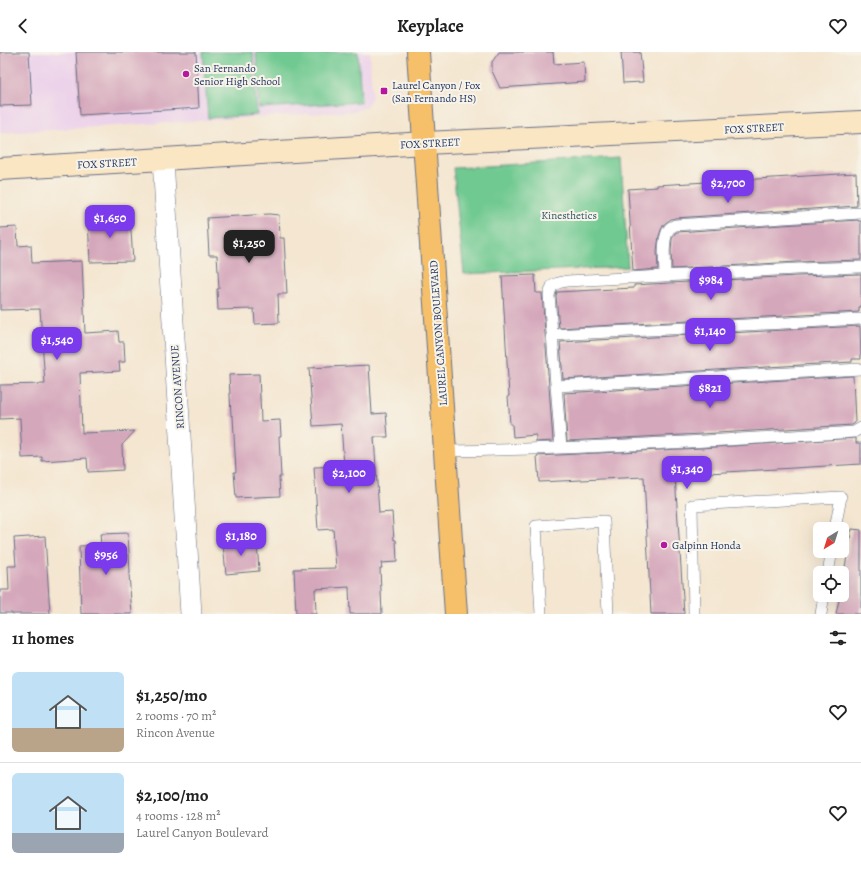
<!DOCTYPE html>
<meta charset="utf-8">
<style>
:root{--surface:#fff;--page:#f2f2f2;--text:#222;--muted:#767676;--line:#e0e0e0;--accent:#7c3aed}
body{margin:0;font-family:Alegreya,serif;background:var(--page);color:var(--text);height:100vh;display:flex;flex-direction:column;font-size:15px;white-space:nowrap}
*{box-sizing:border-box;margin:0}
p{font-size:13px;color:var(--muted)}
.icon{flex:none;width:22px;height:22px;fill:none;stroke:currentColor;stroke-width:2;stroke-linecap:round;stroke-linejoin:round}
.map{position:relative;height:562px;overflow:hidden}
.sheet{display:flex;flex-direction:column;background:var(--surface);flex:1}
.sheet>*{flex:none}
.needle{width:26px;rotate:218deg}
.fabs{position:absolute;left:813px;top:470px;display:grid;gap:8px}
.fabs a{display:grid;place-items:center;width:36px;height:36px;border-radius:6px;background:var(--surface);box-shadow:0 4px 16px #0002;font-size:20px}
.price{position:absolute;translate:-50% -34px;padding:0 9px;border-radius:8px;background:var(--accent);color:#fff;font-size:13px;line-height:26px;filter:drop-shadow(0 1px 2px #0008)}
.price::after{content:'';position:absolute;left:50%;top:24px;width:12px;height:9px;margin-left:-6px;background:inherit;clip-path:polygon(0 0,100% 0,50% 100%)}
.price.selected{background:#222;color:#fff}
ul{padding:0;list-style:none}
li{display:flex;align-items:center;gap:12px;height:100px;padding:0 12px}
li+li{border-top:1px solid var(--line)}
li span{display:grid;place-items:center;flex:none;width:112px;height:80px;border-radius:6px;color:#555}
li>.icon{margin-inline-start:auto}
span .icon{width:48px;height:48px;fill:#fffc;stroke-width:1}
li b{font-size:17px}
h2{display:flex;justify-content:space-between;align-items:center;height:48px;padding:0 12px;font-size:17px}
header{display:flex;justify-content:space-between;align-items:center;height:52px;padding:0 12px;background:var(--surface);font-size:18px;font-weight:600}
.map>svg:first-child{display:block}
</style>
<header><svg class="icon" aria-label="back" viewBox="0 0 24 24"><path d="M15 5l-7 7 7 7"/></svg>Keyplace<svg class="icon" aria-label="heart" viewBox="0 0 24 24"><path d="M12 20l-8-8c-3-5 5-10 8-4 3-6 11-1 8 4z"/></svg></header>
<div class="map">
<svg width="861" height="562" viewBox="0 0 861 562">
<rect width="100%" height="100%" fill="#f7f3e8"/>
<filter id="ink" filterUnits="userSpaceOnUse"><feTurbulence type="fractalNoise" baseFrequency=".025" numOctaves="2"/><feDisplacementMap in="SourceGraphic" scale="8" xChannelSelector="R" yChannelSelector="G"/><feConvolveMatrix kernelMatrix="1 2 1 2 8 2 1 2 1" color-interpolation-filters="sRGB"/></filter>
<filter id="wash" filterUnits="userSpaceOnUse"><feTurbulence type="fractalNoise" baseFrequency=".012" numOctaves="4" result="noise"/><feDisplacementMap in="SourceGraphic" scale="16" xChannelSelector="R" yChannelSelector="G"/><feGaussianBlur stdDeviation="0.9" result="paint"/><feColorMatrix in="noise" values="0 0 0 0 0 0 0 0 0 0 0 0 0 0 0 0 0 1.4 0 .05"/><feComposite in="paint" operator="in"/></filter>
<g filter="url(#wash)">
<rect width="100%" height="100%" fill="#f4e6d0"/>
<path fill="#ecd1ea" d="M0 0H370L372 45 366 55 356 59 0 81Z"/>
<path fill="#70c990" stroke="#467c77" d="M203 0H253L257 63 208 66Z
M256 0H358L361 50 259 56Z
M621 106 628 215 464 222 453 116Z"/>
<g id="blocks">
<path fill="#d5a7bb" d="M0 0H29L32 53 0 54Z
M76 0H196L199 56 80 63Z
M499 0H553L554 12 584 10 585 30 500 36 492 19V10Z
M621 0H640L643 30 623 31Z
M856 121 857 154 675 166 671 167 664 172 661 178 659 184 657 199 658 217 633 219 628 137 657 135V133Z
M269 162 279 163 280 186H284L287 242H278L279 271 255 272 254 257 218 258 217 237H219L217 203H209L207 166Z
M130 164 133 209 90 210 88 166Z
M858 168V169H861V208L797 210 672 217 671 199 672 187 675 181 677 180Z
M17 175 18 194 31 193 32 211 82 209 85 281 118 279 119 290H124L125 310H119L120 319 80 321 82 381 135 379 122 393 123 418 88 420 87 406 42 409V405L22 406 20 366 0 367V333L45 332 40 257 0 258V176Z
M861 222V255H859V260L559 276 556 244 557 240 634 236V233L797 224Z
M535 223 536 241H542L553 389 536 390V383L513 385 512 372H510L508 344H509L502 224Z
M860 274 861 307H852V310L563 327 560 290Z
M369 313 372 362 386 361 388 385H374L379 461 392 460 394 488H396L397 510 381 511 382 516H380L382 562H350L349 535 315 537 316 562H296L294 517 336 516 333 477 318 478 314 415 344 414 341 372 313 374 309 316Z
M259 322 261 369 280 368 281 384H279L281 425H279L280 444 236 446 234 420H236L233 364H231L229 323Z
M853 324 855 371 852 373 701 382 567 389 564 341Z
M856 386V391H861V412L675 423 684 562H651L644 425 539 430 537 404 701 396Z
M852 477 861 478V562H836L840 543H842V531Z
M128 481 130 522H129L132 562H81L79 494 101 493 100 482Z
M45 484 50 562H12V561H0V538H9L8 514H16L14 486Z
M257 489 259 519 226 522 223 492Z"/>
</g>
</g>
<g filter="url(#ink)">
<use href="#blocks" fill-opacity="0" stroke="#676f86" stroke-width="1"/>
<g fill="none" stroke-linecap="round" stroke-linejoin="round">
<g stroke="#676f86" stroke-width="12">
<path id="lane" d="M665 224C665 212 661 185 670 176 671 175 674 174 675 173L861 161
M552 283 861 267
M556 334 861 317
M561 396 549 243 552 234 558 231 567 229 797 217 861 215
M446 399C582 397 718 389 854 380L861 376
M828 521 832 499
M541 562 536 474 604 469 608 562
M694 562 692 453 841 445 835 477
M821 562 824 543"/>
</g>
<g stroke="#676f86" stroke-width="22">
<path id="street" d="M163 108 191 562"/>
</g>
<g stroke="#676f86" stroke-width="24">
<path id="secondary" d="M0 117 425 91 861 70"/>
</g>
<g stroke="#676f86" stroke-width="24">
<path id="primary" d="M418 0 456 562"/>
</g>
<use href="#lane" stroke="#fff" stroke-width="11"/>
<use href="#street" stroke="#fff" stroke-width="21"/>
<use href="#secondary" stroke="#fbe6c4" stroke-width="22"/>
<use href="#primary" stroke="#f6c06b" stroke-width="22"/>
</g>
</g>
<g fill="#b5179e" stroke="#f7f3e8" stroke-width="1.5">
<circle cx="186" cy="22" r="4"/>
<rect x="380" y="35" width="8" height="8" rx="2"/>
<circle cx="664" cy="493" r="4"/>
</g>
<g text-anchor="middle" stroke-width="4" stroke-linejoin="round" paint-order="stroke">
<g font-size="11" fill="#1b2f5e" stroke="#f7f3e8" text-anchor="start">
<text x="194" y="20">San Fernando<tspan x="194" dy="13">Senior High School</tspan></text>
<text x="392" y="37">Laurel Canyon / Fox<tspan x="392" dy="13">(San Fernando HS)</tspan></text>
<text x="672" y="497">Galpinn Honda</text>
</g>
<g font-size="11" fill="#1b2f5e" stroke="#f7f3e8">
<text transform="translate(754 76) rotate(-3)" y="4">FOX STREET</text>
<text transform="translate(430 91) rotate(-3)" y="4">FOX STREET</text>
<text transform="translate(107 111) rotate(-3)" y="4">FOX STREET</text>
<text transform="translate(438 281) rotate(-94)" y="4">LAUREL CANYON BOULEVARD</text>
<text transform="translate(177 335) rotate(-94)" y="4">RINCON AVENUE</text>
</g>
<g font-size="11" fill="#30566a" stroke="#f7f3e8">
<text x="569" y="167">Kinesthetics</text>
</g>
</g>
</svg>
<div class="fabs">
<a><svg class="needle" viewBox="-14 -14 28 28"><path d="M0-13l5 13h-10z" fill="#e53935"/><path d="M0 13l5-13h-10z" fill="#767676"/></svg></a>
<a><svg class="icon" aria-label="locate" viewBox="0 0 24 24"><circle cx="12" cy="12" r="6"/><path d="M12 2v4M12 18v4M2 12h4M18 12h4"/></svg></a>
</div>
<b class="price" style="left:728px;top:152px">$2,700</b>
<b class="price" style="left:110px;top:187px">$1,650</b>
<b class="price selected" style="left:249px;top:212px">$1,250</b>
<b class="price" style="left:711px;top:249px">$984</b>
<b class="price" style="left:710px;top:300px">$1,140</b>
<b class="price" style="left:57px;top:309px">$1,540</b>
<b class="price" style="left:710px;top:357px">$821</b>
<b class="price" style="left:687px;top:438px">$1,340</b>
<b class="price" style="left:349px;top:442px">$2,100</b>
<b class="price" style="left:241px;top:505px">$1,180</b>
<b class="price" style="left:106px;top:524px">$956</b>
</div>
<section class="sheet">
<h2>11 homes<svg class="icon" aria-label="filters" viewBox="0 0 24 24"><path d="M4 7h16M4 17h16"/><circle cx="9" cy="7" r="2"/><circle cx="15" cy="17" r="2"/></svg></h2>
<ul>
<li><span style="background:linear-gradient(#bfe0f5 70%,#b9a48a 0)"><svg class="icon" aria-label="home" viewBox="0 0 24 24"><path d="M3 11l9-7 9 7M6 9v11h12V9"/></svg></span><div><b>$1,250/mo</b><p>2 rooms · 70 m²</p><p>Rincon Avenue</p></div><svg class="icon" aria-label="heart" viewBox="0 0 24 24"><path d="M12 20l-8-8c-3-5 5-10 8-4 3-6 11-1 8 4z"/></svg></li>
<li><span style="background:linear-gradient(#bfe0f5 75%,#9aa5b1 0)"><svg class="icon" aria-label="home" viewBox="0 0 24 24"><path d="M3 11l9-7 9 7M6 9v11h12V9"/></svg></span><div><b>$2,100/mo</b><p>4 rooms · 128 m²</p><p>Laurel Canyon Boulevard</p></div><svg class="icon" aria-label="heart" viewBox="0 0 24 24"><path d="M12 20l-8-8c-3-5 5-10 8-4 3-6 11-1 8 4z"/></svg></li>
</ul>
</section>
